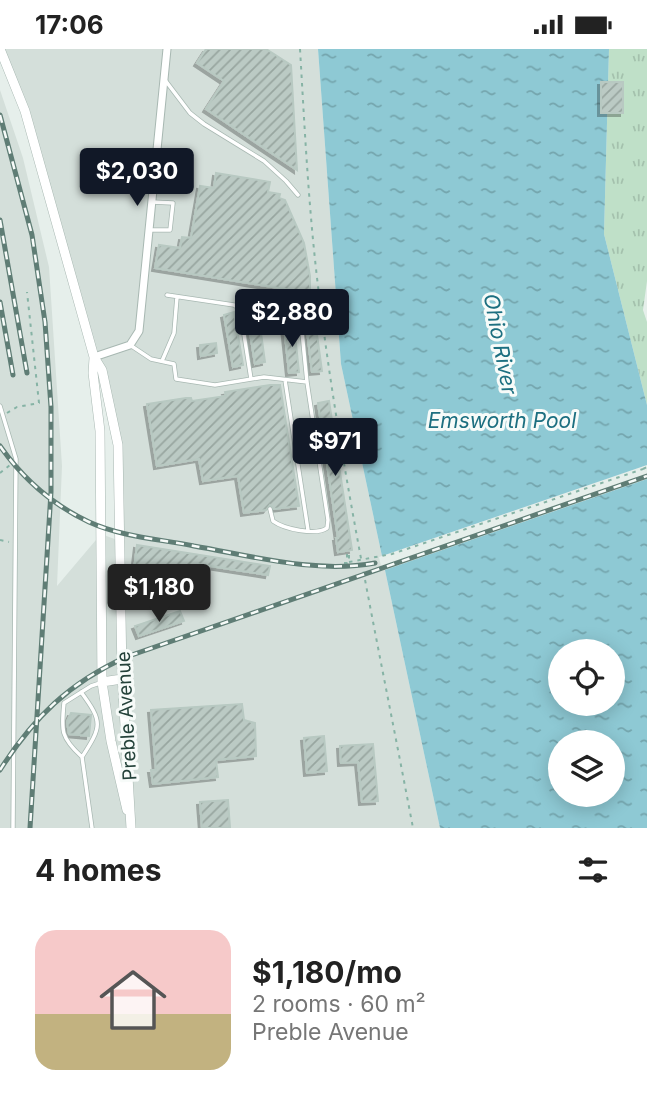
<!DOCTYPE html>
<meta charset="utf-8">
<style>
:root{--surface:#fff;--page:#f2f2f2;--text:#222;--muted:#767676;--line:#e0e0e0;--accent:#111827}
body{margin:0;font-family:Inter,sans-serif;background:var(--page);color:var(--text);height:100vh;display:flex;flex-direction:column;font-size:26px;white-space:nowrap}
*{box-sizing:border-box;margin:0}
p{font-size:23px;color:var(--muted)}
.icon{flex:none;width:38px;height:38px;fill:none;stroke:currentColor;stroke-width:2;stroke-linecap:round;stroke-linejoin:round}
.map{position:relative;height:779px;overflow:hidden}
.drawer{display:flex;flex-direction:column;background:var(--surface);flex:1}
.drawer>*{flex:none}
.buttons{position:absolute;left:548px;top:590px;display:grid;gap:14px}
.buttons a{display:grid;place-items:center;width:77px;height:77px;border-radius:50%;background:var(--surface);box-shadow:0 4px 18px #0003;font-size:35px}
.price{position:absolute;translate:-50% -60px;padding:0 16px;border-radius:7px;background:var(--accent);color:#fff;font-size:23px;line-height:46px;filter:drop-shadow(0 2px 4px #0008)}
.price::after{content:'';position:absolute;left:50%;top:42px;width:21px;height:16px;margin-left:-10px;background:inherit;clip-path:polygon(0 0,100% 0,50% 100%)}
.price.current{background:#222;color:#fff}
ul{padding:0;list-style:none}
li{display:flex;align-items:center;gap:21px;height:175px;padding:0 35px}
li+li{border-top:2px solid var(--line)}
li span{display:grid;place-items:center;flex:none;width:196px;height:140px;border-radius:21px;color:#555}
li>.icon{margin-inline-start:auto}
span .icon{width:84px;height:84px;fill:#fffc;stroke-width:1}
li b{font-size:30px}
h2{display:flex;justify-content:space-between;align-items:center;height:84px;padding:0 35px;font-size:30px}
.status{display:flex;justify-content:space-between;align-items:center;height:49px;padding:0 35px;background:var(--surface);direction:ltr}
.status svg{height:19px;fill:currentColor}
.map>svg:first-child{display:block}
</style>
<div class="status"><b>17:06</b><svg viewBox="0 0 49 12"><path d="M0 12V9h3v3zM5 12V6h3v6zM10 12V3h3v9zM15 12V0h3v12zM26 1h20v11H26zM47 4h2v5h-2z"/></svg></div>
<div class="map">
<svg width="647" height="779" viewBox="0 0 647 779">
<defs>
<pattern id="grass-tufts" width="24" height="20" patternUnits="userSpaceOnUse" patternTransform="scale(1.75)"><rect width="24" height="20" fill="#bfe0c8"/><path d="M3 7l-1-3M5 7V3M7 7l1-3M15 17l-1-3M17 17v-4M19 17l1-3" fill="none" stroke="#a4c1ad"/></pattern>
<pattern id="water-ripples" width="26" height="14" patternUnits="userSpaceOnUse" patternTransform="scale(1.75)"><rect width="26" height="14" fill="#8ec9d4"/><path d="M2 4q2-2 4 0t4 0M15 11q2-2 4 0t4 0" fill="none" stroke="#74a5ad"/></pattern>
<pattern id="building-hatch" width="6" height="6" patternUnits="userSpaceOnUse" patternTransform="scale(1.75)"><rect width="6" height="6" fill="#bbcac4"/><path d="M-1 1l2-2M0 6l6-6M5 7l2-2" fill="none" stroke="#98a6a0"/></pattern>
<filter id="shadow"><feDropShadow dx="-3" dy="3" stdDeviation="0" flood-color="#0004"/></filter>
</defs>
<rect width="100%" height="100%" fill="#e6efeb"/>
<path fill="#d4dfda" d="M0 0H318L341 315 440 779H0V41L23 109 49 218 62 417 57 537 101 485 120 492 113 364 25 62Z"/>
<path fill="url(#grass-tufts)" d="M609 0H647V232L643 261 647 273V356L604 185Z"/>
<path fill="url(#water-ripples)" fill-rule="evenodd" d="M318 0H609L604 185 647 356V779H440L341 315ZM560 602H612V654H560ZM560 693H612V746H560Z"/>
<path fill="#e6efeb" d="M647 416V430L382 522 379 508Z"/>
<path fill="url(#building-hatch)" stroke="#b8c9c2" stroke-width="2" filter="url(#shadow)" d="M206 0H266L291 16 297 121 206 60 224 32 197 14Z
M601 33H623V64H601Z
M216 124 270 133 268 143 280 145 279 149 285 151 304 194 310 227V244L155 219 159 196 180 199 182 188 191 189 200 137 214 139Z
M310 256H313L322 322 312 323 304 257Z
M234 263 243 316 233 318 224 266Z
M259 270 265 313 255 315 248 271Z
M294 276 299 323 289 324 284 277Z
M216 294 217 304 201 307 200 296Z
M270 336H280L299 457 274 460 270 456 266 461 244 464 238 427 203 432 199 410 157 417 147 355 186 349H191L192 352 226 347 225 343Z
M329 352 352 501 338 503 336 489H338L318 354Z
M137 496 270 517 268 526 197 515 195 530 186 529 183 548 162 544 165 526 148 523 146 534 135 532 136 521H134Z
M180 562 184 572 139 587 135 577Z
M242 655 244 671 255 674 256 707 216 711 218 728 153 735 151 721H156L151 661Z
M71 664 91 666 89 687 69 685 67 673Z
M324 687 327 722 307 724 304 689Z
M373 695 378 752 362 753 358 713 341 714 340 697Z
M228 751 230 779H202L200 753Z"/>
<g fill="none" stroke-linecap="round" stroke-linejoin="round">
<g stroke="#a8b8b2" stroke-width="5">
<path id="service" d="M165 31 190 64 204 75 264 112 286 132 298 146
M151 181H170L173 154 152 153
M167 246 234 256 240 260 293 268 301 273 307 333 328 471 327 479C316 487 284 480 273 472L270 460
M240 260 251 330
M130 296 151 310 174 315 176 330 215 336 264 328 307 333
M162 312 174 284 177 248
M285 331 308 481
M0 357 16 410 13 779
M122 538 152 539
M81 643C103 673 102 677 82 708
M92 779 82 708C61 689 61 682 64 654L91 637 100 634"/>
</g>
<g stroke="#a8b8b2" stroke-width="9">
<path id="minor" d="M94 308 130 296 139 282 167 0"/>
</g>
<g stroke="#a8b8b2" stroke-width="10">
<path id="tertiary" d="M0 0 25 62 94 308 102 321 118 396 122 625 131 779
M94 309 93 324 100 382 102 633 111 692 127 761
M102 633 122 630"/>
</g>
<path stroke="#86b3a5" stroke-width="2" stroke-dasharray="3.5 5" stroke-linecap="butt" d="M300 0C305 85 309 169 320 253 342 430 380 604 413 779
M7 364 17 358 39 354 27 243
M643 420 647 418
M0 424 10 416
M0 491 9 493
M344 514H347V504H349V513"/>
<use href="#service" stroke="#fff" stroke-width="3.5"/>
<use href="#minor" stroke="#fff" stroke-width="7"/>
<use href="#tertiary" stroke="#fff" stroke-width="9"/>
<g stroke="#5f7d75" stroke-width="5">
<path id="rail" d="M0 66 32 186 45 273 51 358V443L30 779
M0 171 27 324
M0 253 13 326
M0 397C23 430 53 456 89 473 122 488 159 490 194 497 252 507 316 525 375 514
M0 721C34 668 69 634 126 608L647 427"/>
</g>
<use href="#rail" stroke="#f7fbf9" stroke-width="2.5" stroke-dasharray="8" stroke-linecap="butt"/>
<path stroke="#86b3a5" stroke-width="2" stroke-dasharray="3.5 5" stroke-linecap="butt" d="M349 513 392 505 643 420"/>
</g>
<g text-anchor="middle" stroke-width="6" stroke-linejoin="round" paint-order="stroke">
<g font-size="19" fill="#24423a" stroke="#f7fbf9">
<text transform="translate(126 667) rotate(-93)" y="7">Preble Avenue</text>
</g>
<g font-size="21" font-style="italic" fill="#1c6f80" stroke="#f7fbf9">
<text transform="translate(500 295) rotate(79)" y="7">Ohio River</text>
<text x="502" y="379">Emsworth Pool</text>
</g>
</g>
</svg>
<div class="buttons">
<a><svg class="icon" aria-label="locate" viewBox="0 0 24 24"><circle cx="12" cy="12" r="6"/><path d="M12 2v4M12 18v4M2 12h4M18 12h4"/></svg></a>
<a><svg class="icon" aria-label="layers" viewBox="0 0 24 24"><path d="M12 4l9 5-9 5-9-5zM3 14l9 5 9-5"/></svg></a>
</div>
<b class="price" style="left:137px;top:159px">$2,030</b>
<b class="price" style="left:292px;top:300px">$2,880</b>
<b class="price" style="left:335px;top:429px">$971</b>
<b class="price current" style="left:159px;top:575px">$1,180</b>
</div>
<section class="drawer">
<h2>4 homes<svg class="icon" aria-label="filters" viewBox="0 0 24 24"><path d="M4 7h16M4 17h16"/><circle cx="9" cy="7" r="2"/><circle cx="15" cy="17" r="2"/></svg></h2>
<ul>
<li><span style="background:linear-gradient(#f6c9c9 60%,#c2b280 0)"><svg class="icon" aria-label="home" viewBox="0 0 24 24"><path d="M3 11l9-7 9 7M6 9v11h12V9"/></svg></span><div><b>$1,180/mo</b><p>2 rooms · 60 m²</p><p>Preble Avenue</p></div></li>
</ul>
</section>
